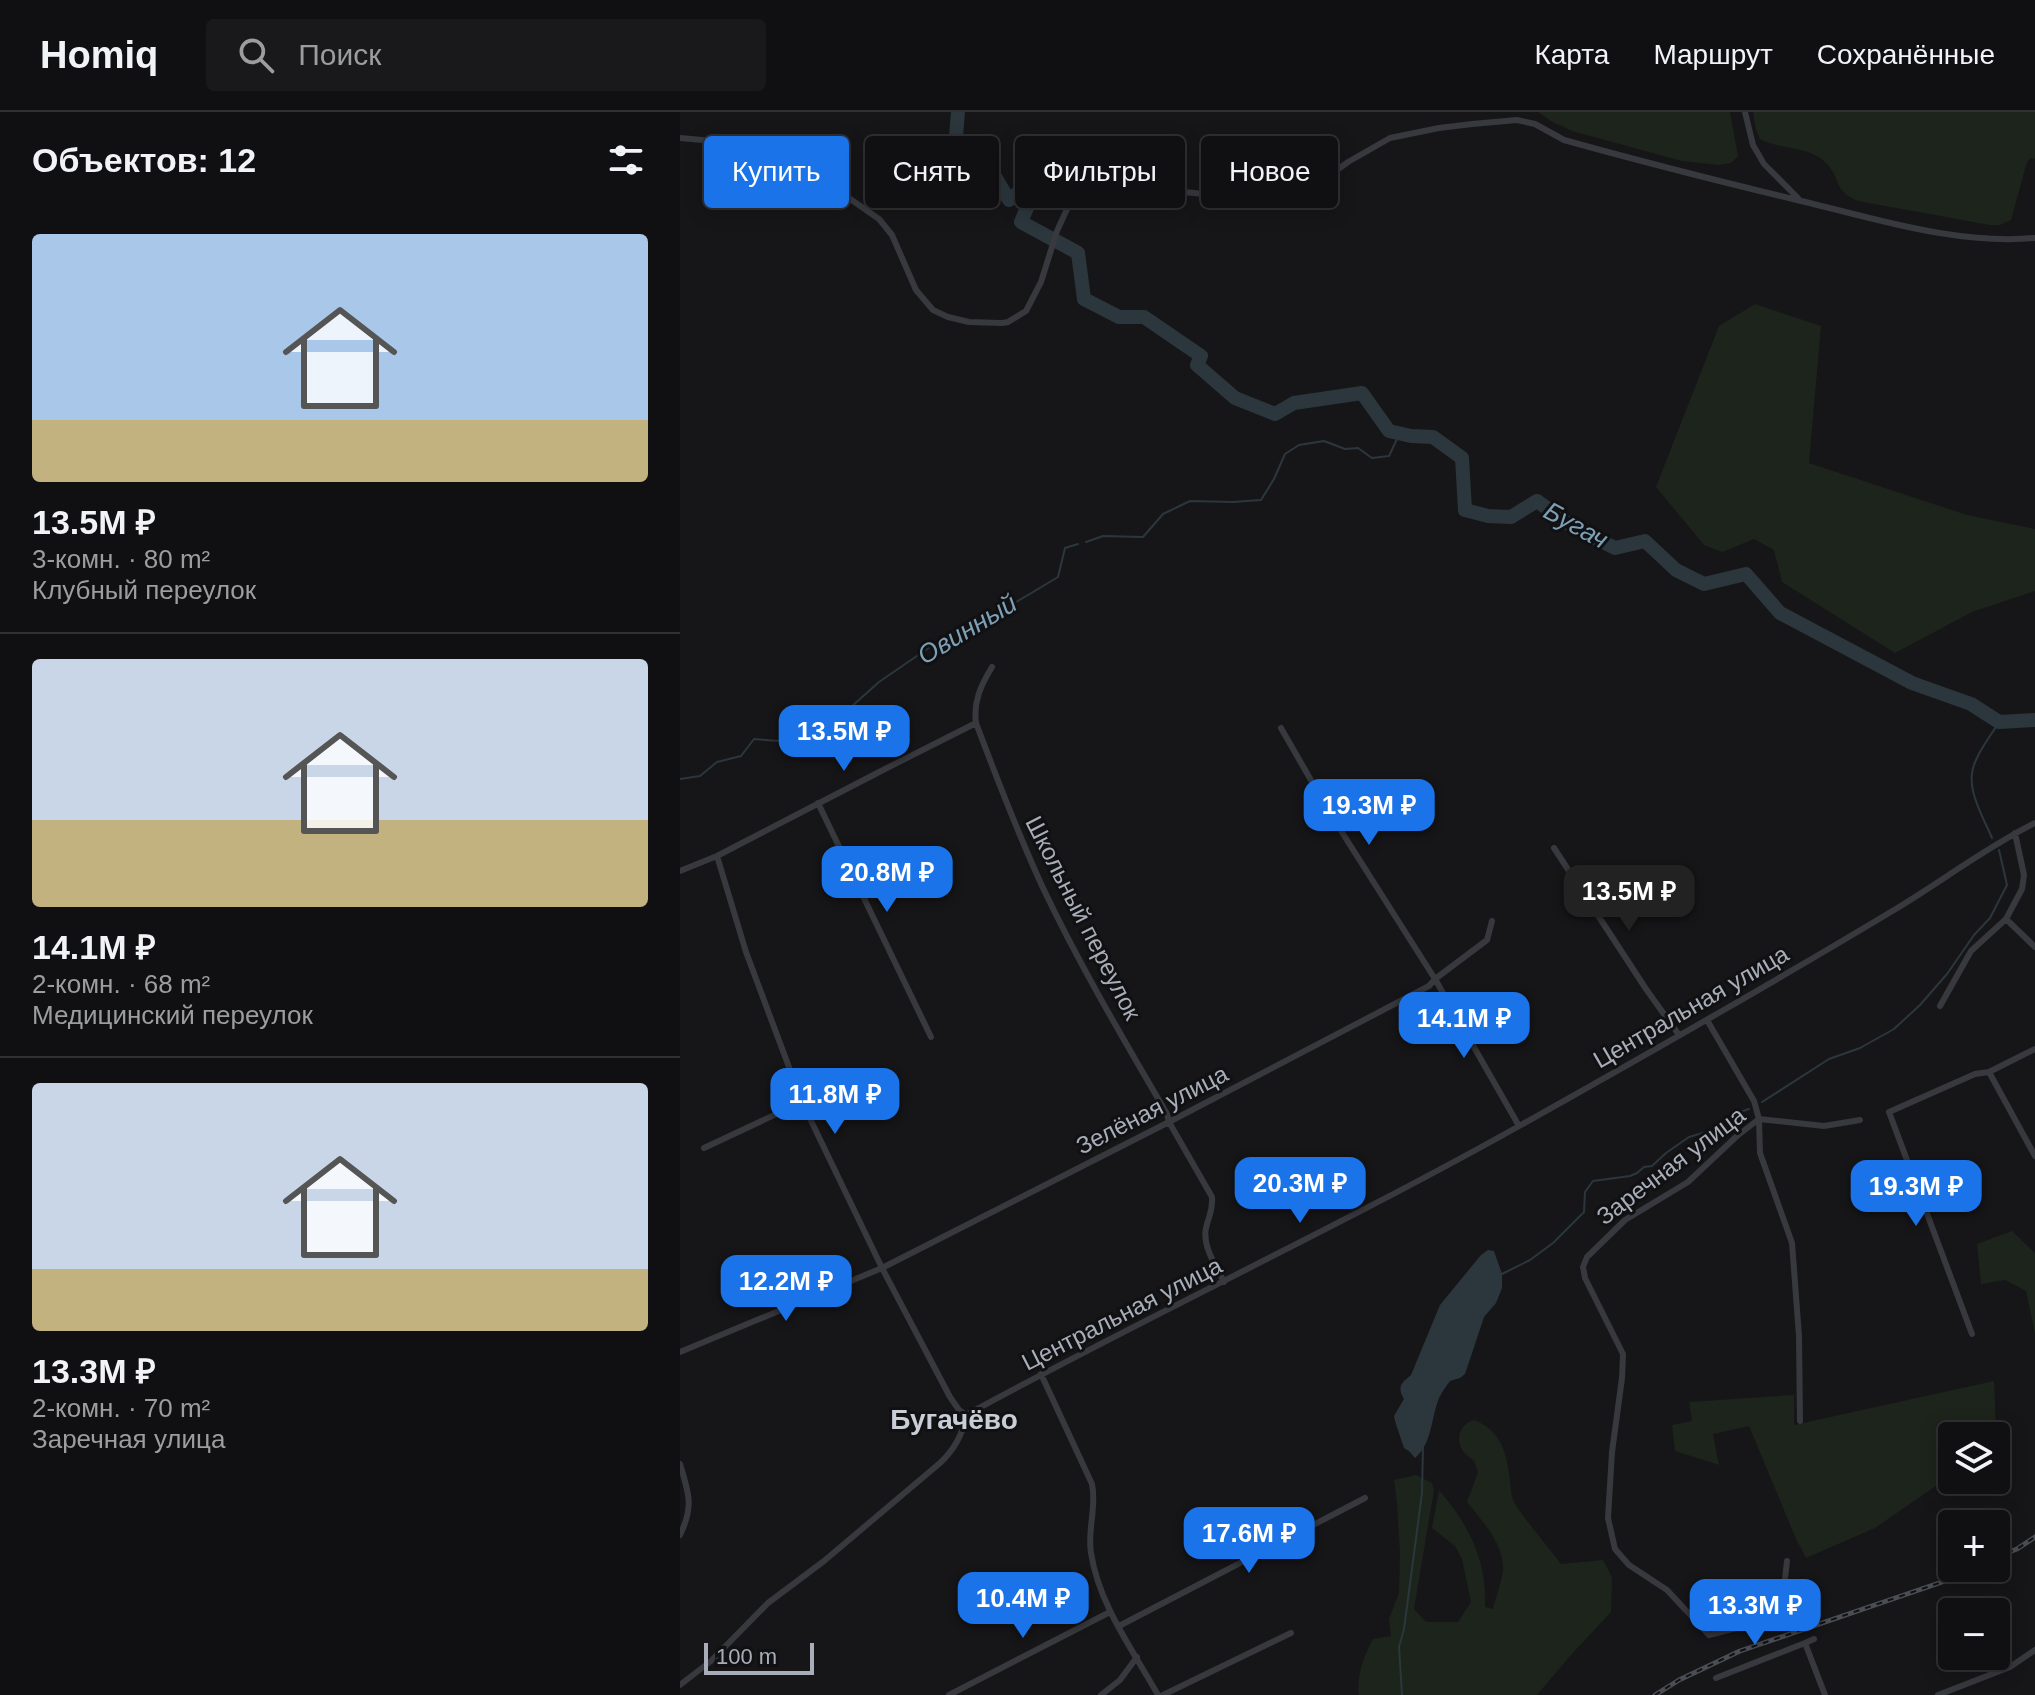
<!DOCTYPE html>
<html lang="ru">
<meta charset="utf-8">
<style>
:root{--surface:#101012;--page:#19191b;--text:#f1f3f6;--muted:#9c9d9f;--line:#303032;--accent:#1a73e8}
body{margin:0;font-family:Arial,sans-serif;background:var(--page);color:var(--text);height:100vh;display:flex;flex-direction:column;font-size:30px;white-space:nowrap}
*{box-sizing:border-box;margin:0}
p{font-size:26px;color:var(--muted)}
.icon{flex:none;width:44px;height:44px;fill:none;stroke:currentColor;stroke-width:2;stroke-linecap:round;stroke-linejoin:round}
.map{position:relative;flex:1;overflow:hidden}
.side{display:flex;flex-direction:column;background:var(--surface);width:680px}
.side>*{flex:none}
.guide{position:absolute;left:24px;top:24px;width:760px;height:72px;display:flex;gap:16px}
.controls{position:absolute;left:1258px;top:1310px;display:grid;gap:16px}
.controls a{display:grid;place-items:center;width:72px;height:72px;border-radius:8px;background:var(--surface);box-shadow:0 4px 20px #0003,0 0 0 2px var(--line);font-size:40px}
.scale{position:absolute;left:24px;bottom:20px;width:110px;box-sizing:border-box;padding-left:8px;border:4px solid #a8aeb9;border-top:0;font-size:22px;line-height:28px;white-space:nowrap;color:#a8aeb9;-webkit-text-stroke:6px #111113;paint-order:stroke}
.price{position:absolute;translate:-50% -68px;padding:0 18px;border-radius:16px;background:var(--accent);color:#fff;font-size:26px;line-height:52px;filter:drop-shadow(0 2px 4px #0008)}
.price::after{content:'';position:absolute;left:50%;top:48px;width:24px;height:18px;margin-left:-12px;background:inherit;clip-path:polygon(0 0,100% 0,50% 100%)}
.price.on{background:#222;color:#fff}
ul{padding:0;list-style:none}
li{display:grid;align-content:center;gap:16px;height:424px;padding:0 32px}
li+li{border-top:2px solid var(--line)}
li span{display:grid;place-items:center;height:248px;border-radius:8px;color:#555}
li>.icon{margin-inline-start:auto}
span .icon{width:144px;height:144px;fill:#fffc;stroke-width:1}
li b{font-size:34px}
h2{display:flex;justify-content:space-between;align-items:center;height:96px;padding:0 32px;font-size:34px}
.tag{padding:0 28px;border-radius:8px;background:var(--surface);box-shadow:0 4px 20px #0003,0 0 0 2px var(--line);font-size:28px;line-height:72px}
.tag.on{background:var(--accent);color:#fff}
header{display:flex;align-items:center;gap:48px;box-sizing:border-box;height:112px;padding:0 40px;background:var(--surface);border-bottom:2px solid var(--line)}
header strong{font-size:38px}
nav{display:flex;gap:44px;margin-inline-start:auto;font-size:28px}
.search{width:560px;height:72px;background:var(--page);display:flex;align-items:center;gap:20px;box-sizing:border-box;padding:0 28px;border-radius:8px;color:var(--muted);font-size:30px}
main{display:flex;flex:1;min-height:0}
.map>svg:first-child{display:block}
</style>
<header>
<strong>Homiq</strong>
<div class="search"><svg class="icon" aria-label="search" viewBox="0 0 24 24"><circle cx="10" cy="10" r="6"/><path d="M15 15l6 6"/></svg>Поиск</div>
<nav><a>Карта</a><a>Маршрут</a><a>Сохранённые</a></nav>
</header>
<main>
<section class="side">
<h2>Объектов: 12<svg class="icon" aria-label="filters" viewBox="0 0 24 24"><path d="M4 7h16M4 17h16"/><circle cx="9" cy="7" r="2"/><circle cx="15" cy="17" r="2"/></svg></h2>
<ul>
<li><span style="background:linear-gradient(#a9c7e8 75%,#c2b280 0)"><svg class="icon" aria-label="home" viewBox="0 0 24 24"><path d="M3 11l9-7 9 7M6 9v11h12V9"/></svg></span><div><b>13.5M ₽</b><p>3-комн. · 80 m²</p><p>Клубный переулок</p></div></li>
<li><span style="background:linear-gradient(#c9d6e8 65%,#c2b280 0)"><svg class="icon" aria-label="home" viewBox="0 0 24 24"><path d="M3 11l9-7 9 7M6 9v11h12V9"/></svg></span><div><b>14.1M ₽</b><p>2-комн. · 68 m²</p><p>Медицинский переулок</p></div></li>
<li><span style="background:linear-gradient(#c9d6e8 75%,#c2b280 0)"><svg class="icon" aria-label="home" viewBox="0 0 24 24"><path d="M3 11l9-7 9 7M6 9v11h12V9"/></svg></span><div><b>13.3M ₽</b><p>2-комн. · 70 m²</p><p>Заречная улица</p></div></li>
</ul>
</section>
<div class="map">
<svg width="1355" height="1583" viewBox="0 0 1355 1583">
<rect width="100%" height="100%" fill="#161618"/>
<path fill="#1c241c" d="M858 0H1050L1058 44 1051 51 1039 53 1002 49 892 19 871 9Z
M1073 0H1355V47L1351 46 1347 50 1331 108 1320 113H1310L1178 89C1153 79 1161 66 1146 51 1130 34 1100 38 1080 27L1076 18Z
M1075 192 1141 214 1129 351 1287 403 1355 417V479L1292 500 1215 541 1102 470 1094 438 1074 427 1042 440 1024 433 976 375 1039 214Z
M1332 1119 1355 1141V1222L1346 1179 1325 1168 1301 1172 1297 1132Z
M1314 1269 1316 1318 1310 1324H1272V1361L1253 1376 1195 1416 1126 1446 1116 1427 1069 1314 1033 1322 1039 1353 995 1339 992 1313 1012 1309 1009 1290 1114 1283V1313Z
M794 1308C821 1318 827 1342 830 1368 831 1376 831 1385 835 1392 849 1413 866 1432 881 1452L923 1448 932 1465 931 1500 890 1544 857 1583H679C676 1564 684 1544 693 1527L711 1524 709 1507 719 1481 720 1440 717 1391 714 1368 736 1363 752 1371 754 1378 734 1497 746 1510H778L791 1490 782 1447 775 1434 752 1416 759 1378C789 1413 807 1448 805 1495L813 1497C816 1485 821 1472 823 1459 825 1433 802 1409 787 1390L798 1360C797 1358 795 1350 793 1348 790 1345 786 1343 783 1339 775 1326 780 1312 794 1308Z"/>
<path fill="#2b373d" d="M808 1138 814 1139 822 1162V1176L816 1191 804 1205 785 1262 780 1266 770 1269C766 1274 762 1280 759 1286 751 1306 752 1332 735 1346L729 1339 724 1336 715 1309 714 1304 724 1287C717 1275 721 1271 731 1263L760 1193 801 1143Z"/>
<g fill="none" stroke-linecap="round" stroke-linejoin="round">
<path stroke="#2b373d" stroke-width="2" d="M406 430 423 424 463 425 483 402 510 389 553 390 581 388 594 367 605 342 619 333 644 329 665 337 678 336 692 346 709 344 717 327 731 324
M0 667 20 664 37 650 61 644 74 627C98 629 129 634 147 613 150 609 153 601 155 596L171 595 199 570 266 524 318 501 378 465 385 436 398 432
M1312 726C1302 702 1283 674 1296 648 1302 634 1312 622 1319 610
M1082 990 1149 947 1180 936 1214 917 1240 893 1267 862 1294 823 1310 806 1327 773 1319 738
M822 1162 850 1148 873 1131 904 1100 905 1080 913 1069 950 1064 957 1061 964 1055 972 1054 986 1041 1009 1025 1026 1020 1044 1018 1052 1012 1060 1000 1069 997
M722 1583 719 1535 724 1517 742 1381 743 1335"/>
<path stroke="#2b373d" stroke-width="14" d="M278 0 275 36 308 53 329 88 344 76 349 91 341 110 398 141 404 187 439 205H464L521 244 517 253 555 286 595 302 614 291 682 281 709 319 731 324 753 325 782 346 785 398 808 404 831 405 857 389 893 415 935 436 965 429 996 458 1024 472 1066 462 1100 501 1232 571 1291 592 1319 610 1355 608"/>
<path stroke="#37393e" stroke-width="6" d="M1065 0 1073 33 1084 52 1118 86
M0 26 56 31 93 40 118 53 153 75 199 107 212 123 236 178 253 198 268 205 289 210 322 211 328 210 346 199 361 170 377 119 388 95 402 79 419 72 535 83 611 75 629 72 646 66 668 50 710 26 759 16 792 12 837 8 855 12 884 28C963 50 1042 70 1121 89 1197 107 1276 133 1355 126
M296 611C317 667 338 722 363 776 400 854 444 928 487 1002L489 1010 532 1085C533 1099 529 1103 526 1116 522 1134 536 1154 544 1170
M601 616 651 703 755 867 839 1014
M138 691 251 925
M874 736 966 877 999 923
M37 744 66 840 122 990 202 1156 270 1285 279 1298 286 1303
M0 759 37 744 205 657 296 611C293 590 301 573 312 555
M1326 807 1355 835
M1260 894 1291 839 1326 807 1342 777 1344 763 1335 721
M1027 908 1074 989 1079 1007 1080 1041 1112 1131 1119 1224 1120 1309
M1309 960 1355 1044
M24 1036 122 990
M1292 1222 1209 1000 1295 962 1309 960 1355 937
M0 1240 202 1156 489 1010 749 874 755 867 807 828 812 809
M361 1262 412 1372C417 1395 407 1418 411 1441 419 1493 453 1538 478 1583
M0 1352C9 1382 14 1394 0 1423
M1107 1449 1102 1493 1064 1514 1029 1523 987 1478 949 1453 935 1437 928 1406 932 1340 942 1266 943 1242 905 1166 903 1155 907 1145 945 1108 1008 1070 1057 1024 1079 1007 1144 1014 1180 1008
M439 1514 685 1386
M1134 1527 1125 1531 1145 1583
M1036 1566 1125 1531
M0 1573 31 1549 88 1491 144 1449 260 1351C274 1338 283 1322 286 1303 469 1203 659 1115 841 1013 966 943 1091 872 1214 798 1261 770 1305 736 1355 711
M269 1583 430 1500
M421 1583 440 1568 457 1545
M483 1583 611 1521
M1258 1583 1330 1555 1355 1538"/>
<g stroke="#4a4d53" stroke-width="5">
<path id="rail" d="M1316 1445 1337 1437 1355 1425
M975 1583 999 1568 1060 1539 1303 1456"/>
</g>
<use href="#rail" stroke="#111113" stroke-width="2" stroke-dasharray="6" stroke-linecap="butt"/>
</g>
<g text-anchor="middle" stroke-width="6" stroke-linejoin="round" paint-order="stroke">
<g font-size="24" fill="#a8aeb9" stroke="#111113">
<text transform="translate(403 806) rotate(63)" y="8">Школьный переулок</text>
<text transform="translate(1011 895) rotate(-30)" y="8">Центральная улица</text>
<text transform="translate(472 998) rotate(-27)" y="8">Зелёная улица</text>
<text transform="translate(991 1054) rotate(-37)" y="8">Заречная улица</text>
<text transform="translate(442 1202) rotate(-27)" y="8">Центральная улица</text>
</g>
<g font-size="26" font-style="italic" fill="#7da0b6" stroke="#111113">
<text transform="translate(896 413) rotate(29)" y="9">Бугач</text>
<text transform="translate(287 517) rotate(-31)" y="9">Овинный</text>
</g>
<g font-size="28" font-weight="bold" fill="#c9cdd5" stroke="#111113">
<text x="274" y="1317">Бугачёво</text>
</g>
</g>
</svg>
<div class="controls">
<a><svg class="icon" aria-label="layers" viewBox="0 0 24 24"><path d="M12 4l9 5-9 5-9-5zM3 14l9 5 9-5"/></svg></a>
<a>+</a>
<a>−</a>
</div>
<div class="scale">100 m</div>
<b class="price" style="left:164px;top:661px">13.5M ₽</b>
<b class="price" style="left:689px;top:735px">19.3M ₽</b>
<b class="price" style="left:207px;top:802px">20.8M ₽</b>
<b class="price on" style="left:949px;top:821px">13.5M ₽</b>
<b class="price" style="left:784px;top:948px">14.1M ₽</b>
<b class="price" style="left:155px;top:1024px">11.8M ₽</b>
<b class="price" style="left:620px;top:1113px">20.3M ₽</b>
<b class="price" style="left:1236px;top:1116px">19.3M ₽</b>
<b class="price" style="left:106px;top:1211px">12.2M ₽</b>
<b class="price" style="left:569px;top:1463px">17.6M ₽</b>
<b class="price" style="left:343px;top:1528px">10.4M ₽</b>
<b class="price" style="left:1075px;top:1535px">13.3M ₽</b>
<div class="guide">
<a class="tag on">Купить</a>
<a class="tag">Снять</a>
<a class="tag">Фильтры</a>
<a class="tag">Новое</a>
</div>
</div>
</main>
